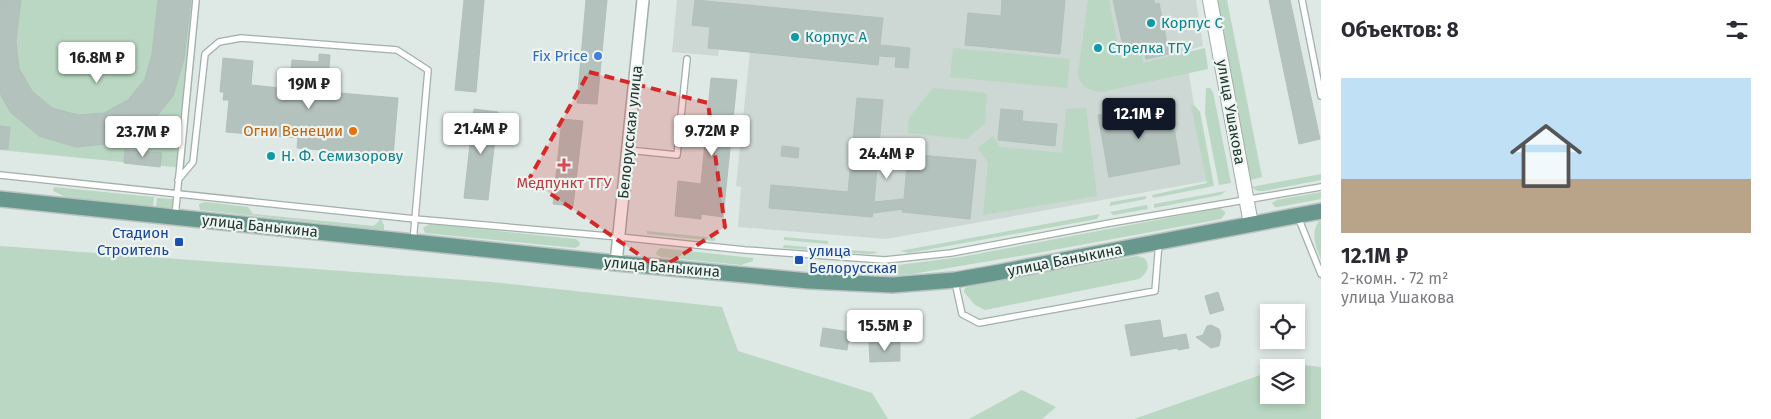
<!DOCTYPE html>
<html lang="ru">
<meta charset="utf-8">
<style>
:root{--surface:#fff;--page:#f7f7f7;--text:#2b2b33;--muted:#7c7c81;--line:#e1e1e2;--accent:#111827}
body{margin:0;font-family:"Fira Sans",sans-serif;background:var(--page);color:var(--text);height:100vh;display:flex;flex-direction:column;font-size:19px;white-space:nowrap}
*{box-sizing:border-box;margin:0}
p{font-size:16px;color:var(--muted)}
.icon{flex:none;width:28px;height:28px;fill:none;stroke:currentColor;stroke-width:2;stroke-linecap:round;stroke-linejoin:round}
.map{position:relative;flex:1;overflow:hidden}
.sheet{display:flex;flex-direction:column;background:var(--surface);width:450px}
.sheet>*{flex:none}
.fabs{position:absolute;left:1260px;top:304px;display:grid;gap:10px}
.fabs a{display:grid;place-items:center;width:45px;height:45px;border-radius:0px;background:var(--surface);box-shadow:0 2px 8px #0003;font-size:25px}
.price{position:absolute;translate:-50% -42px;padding:0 11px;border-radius:5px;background:#fff;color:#222;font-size:16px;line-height:32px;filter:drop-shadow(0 1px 2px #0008)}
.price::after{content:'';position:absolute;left:50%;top:30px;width:15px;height:11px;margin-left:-8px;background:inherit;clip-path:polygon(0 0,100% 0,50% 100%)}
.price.current{background:var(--accent);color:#fff}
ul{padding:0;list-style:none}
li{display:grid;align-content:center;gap:10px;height:265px;padding:0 20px}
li+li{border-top:1px solid var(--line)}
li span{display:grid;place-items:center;height:155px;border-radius:0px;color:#555}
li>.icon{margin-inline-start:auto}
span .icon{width:90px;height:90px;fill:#fffc;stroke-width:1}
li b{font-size:21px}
h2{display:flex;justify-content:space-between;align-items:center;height:60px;padding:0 20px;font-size:21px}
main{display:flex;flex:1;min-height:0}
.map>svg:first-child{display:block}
</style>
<main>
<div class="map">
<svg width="1321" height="419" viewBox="0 0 1321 419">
<rect width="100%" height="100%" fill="#dee8e4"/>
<path fill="#cdd7d3" d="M677 0H1196L1203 46 1185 51 1207 181 886 239 738 227 741 187 736 186 750 52 719 49 718 56 672 52Z"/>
<path fill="#b9d7c2" d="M0 0H200L184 168 0 150Z
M1088 0H1109L1119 51 1140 47 1143 63 1205 48 1208 69 1101 92C1088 90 1081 88 1078 74Z
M1211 0H1227L1262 177 1247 181Z
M953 48 1070 59 1067 88 950 77Z
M933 88 987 93 985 123 967 139 908 133 909 118Z
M1206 88H1210L1213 92 1231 183 1219 185 1205 113Z
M1191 105 1195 106 1200 112 1214 186 1153 198 1152 195 1207 183Z
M1086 108 1097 196 983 215 988 163 978 148 993 136 1000 147 1062 153 1066 109Z
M1321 174V180L1264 191H1258L1251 187Z
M54 187 154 197 153 207 68 198 53 191Z
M1226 191 1220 195 1154 208V204Z
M1321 192V199L1278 207H1275L1272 203 1277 200Z
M1146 196V199L1109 206 1111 202Z
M157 198 174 199 173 208 156 207Z
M205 202 248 207 253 214 374 226 381 219 384 225V230L200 210 199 204Z
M1147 205 1148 209 1113 215 1110 212Z
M1220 208 1225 212V214L1221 219 1026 255 912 274 885 276 809 271 822 264 883 267 961 257Z
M1100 214 1097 219 909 253 900 251Z
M1319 221H1321V260C1316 247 1310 234 1319 221Z
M430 224 576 239 580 243 579 246 575 248 425 233 423 228Z
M647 231 715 238V241L647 234Z
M784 237 828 241V244L784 240Z
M784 245 828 249V251L783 248Z
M0 246 491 282 722 307 738 351 872 393 888 419H0Z
M660 248 753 258V261L741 265 661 257 656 254 657 251Z
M833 249 878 252 872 254 833 252Z
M1137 256 1144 258C1152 266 1146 274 1139 279L985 310 975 305 964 292 965 288 974 285Z
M1294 364 1321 367V419H1134L1269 372V395H1296V368L1283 367Z
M1022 390 1056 407 1042 419H969Z"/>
<path fill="#b4c2bd" stroke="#b1c0ba" d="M0 0H21L16 41 19 68 32 91 52 108 78 115 104 113 128 100 145 79 152 54 158 0H191L184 59 173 96 149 126 115 143 76 147 39 136 10 112 0 93Z
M464 0H484L476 92 455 90Z
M586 0H607L597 104 577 103Z
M695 0 883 18 880 45 910 48 908 68 895 67 896 57 879 56 878 65 708 48 710 27 692 25Z
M1002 0H1065L1060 54 965 45 968 13 1001 16Z
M1113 0H1154L1155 4 1159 3 1169 54 1146 59 1142 42 1123 46Z
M1269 0H1290L1320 139 1299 144Z
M319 54 330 55 327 92 398 98 393 156 297 148 298 138 226 132 229 100H223L224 92H220L223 58 253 61 251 85 289 89 292 60 319 62Z
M711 78 737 80 723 217 701 214V219L675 216 678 181 701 184Z
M857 98 883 100 874 202 904 199 908 154 976 160 970 219 902 212 903 209 873 213 872 217 769 208 771 185 848 192Z
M1170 103 1180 164 1109 177 1098 115Z
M474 109 498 112 488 200 464 198Z
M1001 109 1023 111 1022 121 1057 124 1055 146 998 140Z
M562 119 583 121 573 206 553 204Z
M0 126 10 127 8 149H0Z
M782 146 799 148 798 158 781 156Z
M125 150 162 153 160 167 124 163Z
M1218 292 1224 310 1210 314 1205 296Z
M1160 320 1163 338 1186 334 1189 348 1178 350V348L1131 356 1125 325Z
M1211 325 1219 329 1221 336 1219 346 1211 348 1196 337 1203 335 1207 326Z
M823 328 850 332 847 350 820 346Z
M900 342V361L870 362 869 343Z"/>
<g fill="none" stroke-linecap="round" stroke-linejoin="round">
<g stroke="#a2afaa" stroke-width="8">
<path id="service" d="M1302 0 1321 96
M628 150 677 155 687 59
M0 175 415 219 619 237 745 250 885 260 951 253 1110 223 1321 187
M178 180 193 162 205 54 219 42 241 38 397 50 428 70 413 242
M175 217 196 0
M1298 217 1321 274
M955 282 962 314 979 323 1155 291 1159 242"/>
</g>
<g stroke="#a2afaa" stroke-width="14">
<path id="minor" d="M616 263 643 0"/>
</g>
<g stroke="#a2afaa" stroke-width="16">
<path id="tertiary" d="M1210 0 1251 224"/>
</g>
<g stroke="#bcc2c1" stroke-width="18">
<path id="primary" d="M0 199 616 263 809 281 892 285 955 280 995 273 1321 211"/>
</g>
<use href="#service" stroke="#fff" stroke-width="5.5"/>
<use href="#minor" stroke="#fff" stroke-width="11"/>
<use href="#tertiary" stroke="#fff" stroke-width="14"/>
<use href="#primary" stroke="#68988d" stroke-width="15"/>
</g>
<path fill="#d62828" fill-opacity="0.2" stroke="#d62828" stroke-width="4" stroke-dasharray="10 6" stroke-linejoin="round" d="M589 72 708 103 725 227 660 269 529 179Z"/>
<g fill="#0f9aa8" stroke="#eef5f1" stroke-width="2">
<circle cx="1151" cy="23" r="5"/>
<circle cx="795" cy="37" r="5"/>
<circle cx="1098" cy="48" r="5"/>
<circle cx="271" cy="156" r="5"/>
</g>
<circle fill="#3f7fe0" stroke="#eef5f1" stroke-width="2" cx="598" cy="56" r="5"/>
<circle fill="#e8710a" stroke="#eef5f1" stroke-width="2" cx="353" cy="131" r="5"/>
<path fill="#e0444e" stroke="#eef5f1" stroke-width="2" d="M561.5 157.5h5v5h5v5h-5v5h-5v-5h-5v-5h5z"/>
<g fill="#1a4fb4" stroke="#eef5f1" stroke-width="2">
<rect x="174" y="237" width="10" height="10" rx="2.5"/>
<rect x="794" y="255" width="10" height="10" rx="2.5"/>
</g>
<g text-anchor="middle" stroke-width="4.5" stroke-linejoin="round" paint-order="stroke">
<g font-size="15" fill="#0d838f" stroke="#eef5f1" text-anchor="start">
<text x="1161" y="28">Корпус С</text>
<text x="805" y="42">Корпус А</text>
<text x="1108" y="53">Стрелка ТГУ</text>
<text x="281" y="161">Н. Ф. Семизорову</text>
</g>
<g font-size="15" fill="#366cbe" stroke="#eef5f1" text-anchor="end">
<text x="588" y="61">Fix Price</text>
</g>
<g font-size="15" fill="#213530" stroke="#eef5f1">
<text transform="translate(1231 112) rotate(80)" y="5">улица Ушакова</text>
<text transform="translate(630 132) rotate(-84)" y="5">Белорусская улица</text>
<text transform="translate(260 226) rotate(6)" y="5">улица Баныкина</text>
<text transform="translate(1065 260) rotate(-11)" y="5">улица Баныкина</text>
<text transform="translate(662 267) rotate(5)" y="5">улица Баныкина</text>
</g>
<g font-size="15" fill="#c56008" stroke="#eef5f1" text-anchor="end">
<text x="343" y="136">Огни Венеции</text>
</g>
<g font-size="15" fill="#be3a42" stroke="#eef5f1">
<text x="564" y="188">Медпункт ТГУ</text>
</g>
<g font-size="15" fill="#164399" stroke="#eef5f1" text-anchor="end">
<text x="169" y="238">Стадион<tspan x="169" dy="17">Строитель</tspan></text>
<text x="809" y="256" text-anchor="start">улица<tspan x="809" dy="17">Белорусская</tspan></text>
</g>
</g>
</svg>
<div class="fabs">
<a><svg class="icon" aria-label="locate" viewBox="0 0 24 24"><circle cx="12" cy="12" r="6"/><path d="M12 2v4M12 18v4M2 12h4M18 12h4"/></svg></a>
<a><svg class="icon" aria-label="layers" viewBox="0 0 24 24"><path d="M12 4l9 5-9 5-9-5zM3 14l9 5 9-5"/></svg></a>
</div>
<b class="price" style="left:97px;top:84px">16.8M ₽</b>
<b class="price" style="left:309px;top:110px">19M ₽</b>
<b class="price current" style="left:1139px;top:140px">12.1M ₽</b>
<b class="price" style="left:481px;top:155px">21.4M ₽</b>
<b class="price" style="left:712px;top:157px">9.72M ₽</b>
<b class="price" style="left:143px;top:158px">23.7M ₽</b>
<b class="price" style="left:887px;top:180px">24.4M ₽</b>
<b class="price" style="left:885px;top:352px">15.5M ₽</b>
</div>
<section class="sheet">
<h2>Объектов: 8<svg class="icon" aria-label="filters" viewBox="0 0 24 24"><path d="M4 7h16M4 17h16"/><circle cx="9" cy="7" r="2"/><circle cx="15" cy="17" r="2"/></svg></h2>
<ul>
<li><span style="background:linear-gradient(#bfe0f5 65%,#b9a48a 0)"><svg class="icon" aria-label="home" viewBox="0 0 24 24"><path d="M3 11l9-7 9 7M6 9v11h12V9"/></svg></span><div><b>12.1M ₽</b><p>2-комн. · 72 m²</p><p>улица Ушакова</p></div></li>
</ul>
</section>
</main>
